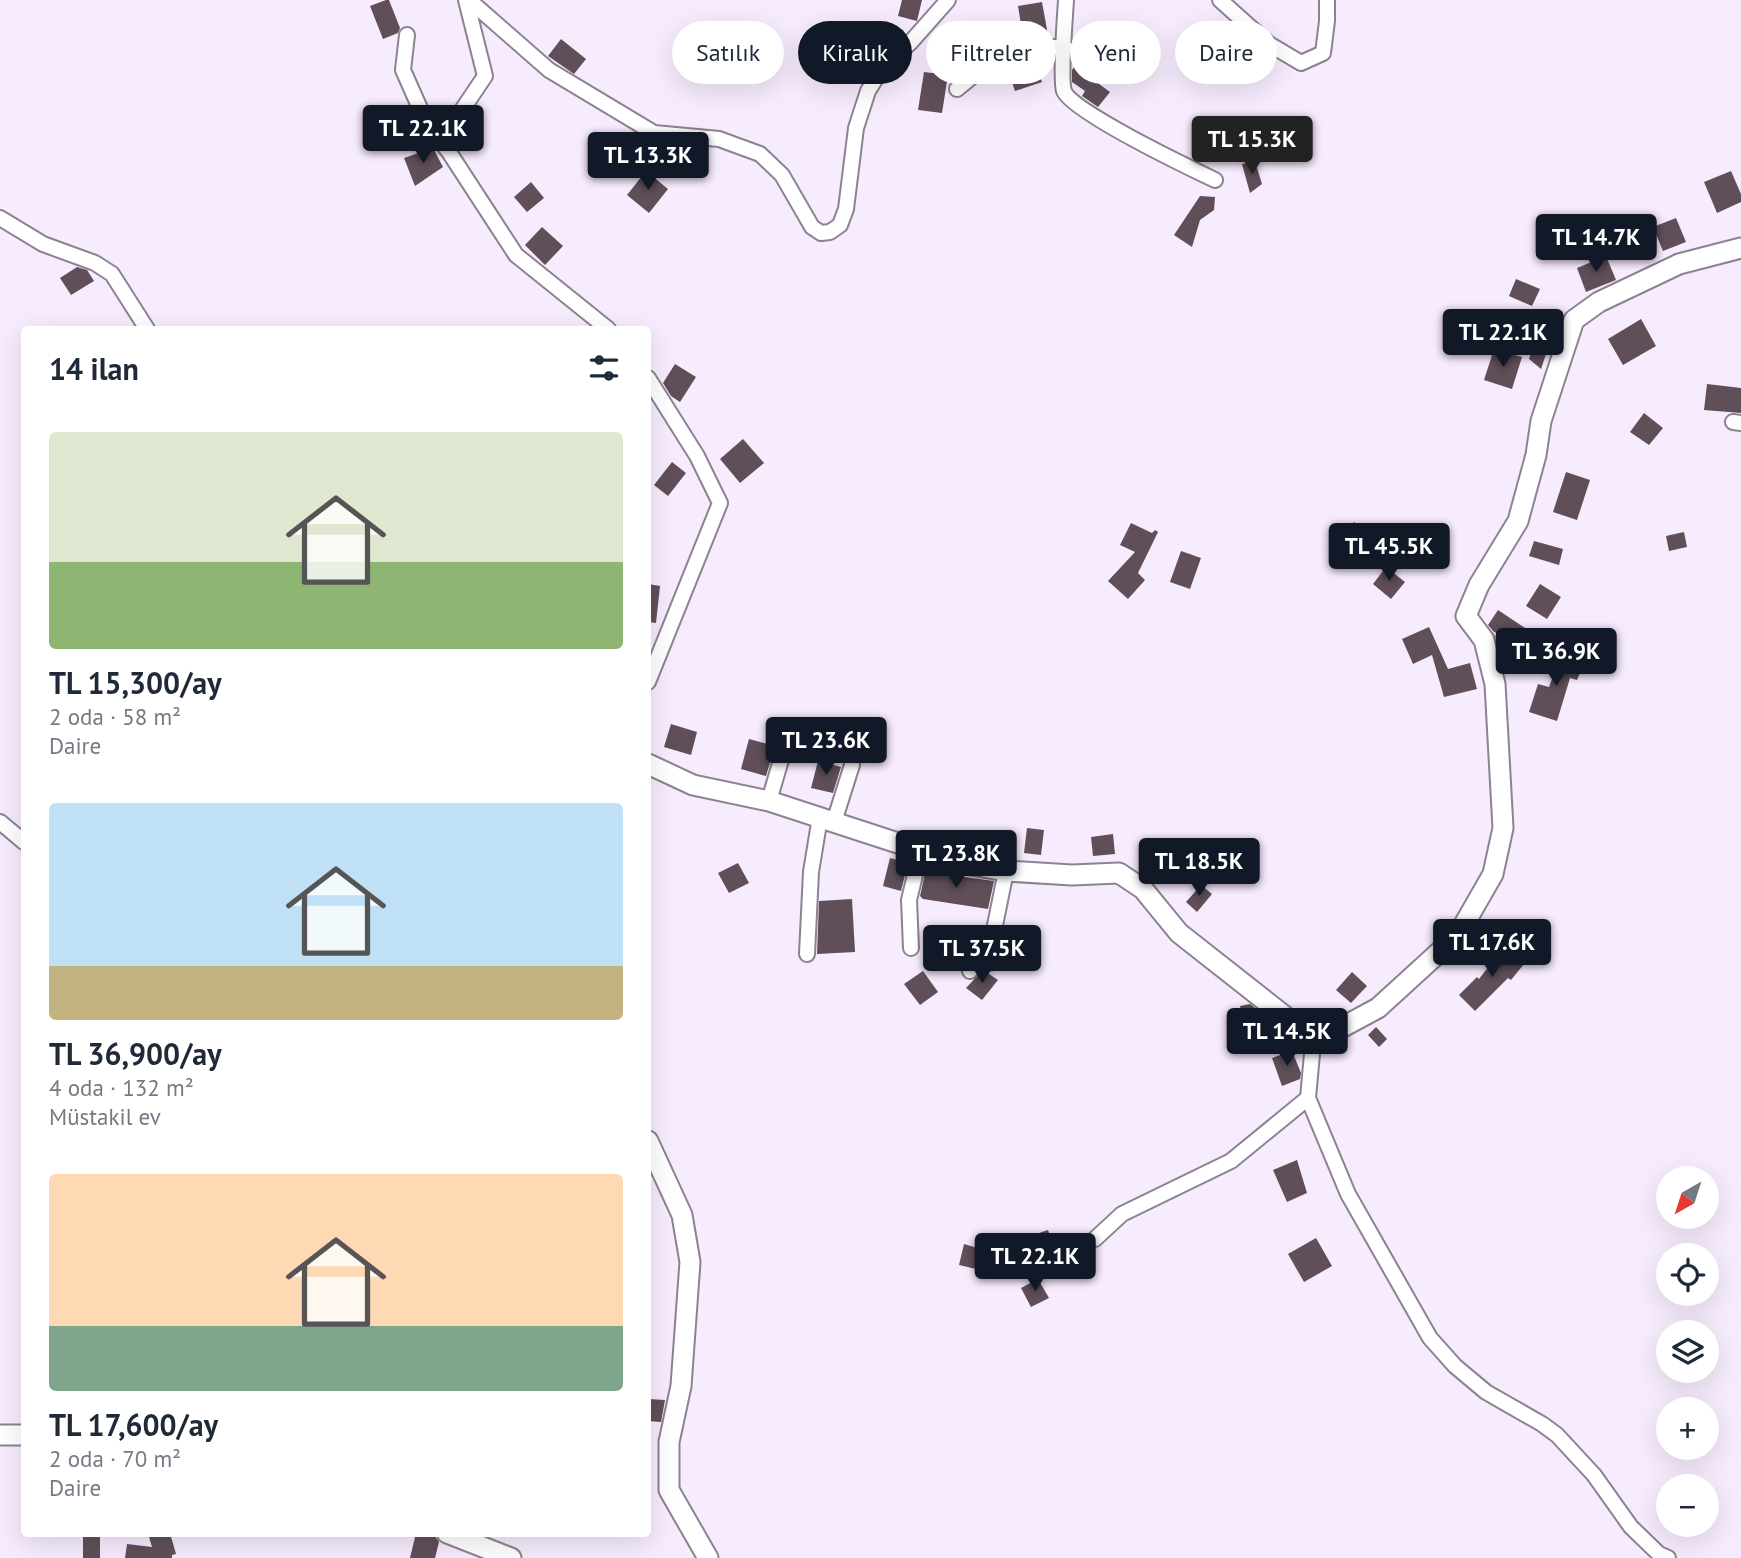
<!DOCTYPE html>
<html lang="tr">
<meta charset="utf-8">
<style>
:root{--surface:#fff;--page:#f2f2f3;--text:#1f2937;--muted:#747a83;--accent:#111827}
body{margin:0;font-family:"PT Sans",sans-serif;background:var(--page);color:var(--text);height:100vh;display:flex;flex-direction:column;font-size:26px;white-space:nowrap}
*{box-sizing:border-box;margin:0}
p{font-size:23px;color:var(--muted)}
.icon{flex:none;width:38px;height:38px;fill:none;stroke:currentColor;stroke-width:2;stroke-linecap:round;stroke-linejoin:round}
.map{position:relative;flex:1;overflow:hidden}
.panel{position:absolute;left:21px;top:326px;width:630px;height:1211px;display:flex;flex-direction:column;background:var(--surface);border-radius:7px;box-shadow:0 7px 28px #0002}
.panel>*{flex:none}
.top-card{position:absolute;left:672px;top:21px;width:665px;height:63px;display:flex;gap:14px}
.needle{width:46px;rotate:219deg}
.buttons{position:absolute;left:1656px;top:1166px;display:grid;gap:14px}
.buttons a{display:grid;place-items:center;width:63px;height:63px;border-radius:50%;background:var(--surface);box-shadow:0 7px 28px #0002;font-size:35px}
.price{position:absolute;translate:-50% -60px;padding:0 16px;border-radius:7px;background:var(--accent);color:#fff;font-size:23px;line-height:46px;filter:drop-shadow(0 2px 4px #0008)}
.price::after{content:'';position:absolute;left:50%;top:42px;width:21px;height:16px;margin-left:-10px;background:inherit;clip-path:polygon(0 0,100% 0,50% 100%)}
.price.selected{background:#222;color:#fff}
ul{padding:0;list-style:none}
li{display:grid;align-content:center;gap:14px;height:371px;padding:0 28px}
li span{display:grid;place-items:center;height:217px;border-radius:7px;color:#555}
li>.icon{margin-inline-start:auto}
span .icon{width:126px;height:126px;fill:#fffc;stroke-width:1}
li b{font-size:30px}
h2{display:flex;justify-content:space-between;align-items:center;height:84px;padding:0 28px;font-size:30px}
.chip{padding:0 24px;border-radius:32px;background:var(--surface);box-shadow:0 7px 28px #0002;font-size:24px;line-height:63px}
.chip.selected{background:var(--accent);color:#fff}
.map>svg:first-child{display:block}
</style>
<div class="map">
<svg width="1741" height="1558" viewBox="0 0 1741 1558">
<rect width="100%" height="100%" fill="#f7ebfe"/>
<path fill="#604f59" d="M386 0H389L400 28 398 33 383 39 370 6Z
M902 0H922L917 21 898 16Z
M1042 2 1048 35 1023 37 1018 6Z
M972 33 982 56 968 66 956 41Z
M561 39 586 59 574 74 548 56Z
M1021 57H1032L1042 82 1015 91 1005 62Z
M1082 57 1105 75 1099 84 1110 92 1098 107 1082 96 1085 91 1072 82V70Z
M924 72 948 75 942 113 918 110Z
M433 148 443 167 415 186 404 158Z
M1255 161 1262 184 1250 193 1242 164Z
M646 171 668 189 649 213 627 195Z
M1731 171 1741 194V202L1717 213 1704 182Z
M531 182 544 198 527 212 514 197Z
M1200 196 1215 197 1214 210 1200 220 1192 247 1174 235Z
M1676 218 1686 242 1663 251 1653 227Z
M542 227 563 246 545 265 525 245Z
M1606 256 1616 280 1586 292 1577 268Z
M77 267 87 270 94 281 71 295 60 278Z
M1516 279 1540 289 1532 306 1509 296Z
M1641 319 1656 346 1623 365 1608 339Z
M1539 329 1553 333 1541 369 1529 359Z
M1494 349 1522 357 1512 389 1484 380Z
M675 364 696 377 680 402 671 396 663 383Z
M1707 384 1741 388V413L1704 410Z
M1644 413 1663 428 1649 445 1630 432Z
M743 439 764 463 740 483 720 459Z
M672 462 686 473 668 496 654 485Z
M1566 472 1590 480 1577 520 1553 512Z
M1354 522 1373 542 1355 559 1336 540Z
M1131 523 1152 533 1155 530 1158 532 1138 573 1145 580 1128 599 1108 581 1135 552 1120 545Z
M1684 532 1687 547 1669 551 1666 536Z
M1534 541 1563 549 1559 565 1529 556Z
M1181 551 1201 558 1190 589 1170 582Z
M1386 567 1405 582 1391 599 1373 584Z
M648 584 660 586 656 623 648 622Z
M1540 584 1561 597 1547 619 1526 606Z
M1498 610 1525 628 1515 645 1493 631 1488 625Z
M1429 627 1448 669 1470 663 1477 689 1444 697 1432 655 1413 664 1402 639Z
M1562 652 1585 661 1577 680 1570 678 1557 721 1529 712 1538 684 1549 687Z
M671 724 697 732 691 755 664 747Z
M749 739 775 746 766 776 741 769Z
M818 761 841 767 833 793 811 788Z
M1027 828 1044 830 1041 855 1024 853Z
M1113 834 1115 854 1093 856 1091 837Z
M890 858 908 863 901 891 883 886Z
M738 863 749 883 729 893 718 873Z
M926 869 950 873V875L994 881 988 909 923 899 920 896Z
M1201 885 1212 894 1197 912 1186 902Z
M852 899 855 952 817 954 819 901Z
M1503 948 1524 964 1511 980 1508 978 1475 1011 1459 995 1477 977 1479 979Z
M983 970 998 980 982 1000 966 988Z
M923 971 938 992 920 1005 904 984Z
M1352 972 1367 986 1351 1003 1336 990Z
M1250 1004 1261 1013 1264 1027 1244 1031 1240 1006Z
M1376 1027 1387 1039 1379 1047 1368 1035Z
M1292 1051 1301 1073 1300 1079 1282 1086 1272 1058Z
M1297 1160 1307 1193 1287 1202 1273 1170Z
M1048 1230 1056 1252 1033 1260 1030 1252 1017 1257 1012 1242Z
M1316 1238 1332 1266 1304 1282 1288 1254Z
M964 1244 981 1249 976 1269 959 1265Z
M1038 1279 1049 1298 1031 1307 1021 1288Z
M649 1399 665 1400 661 1422 648 1421Z
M162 1533H170L176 1554 172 1555V1558H125L127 1544 152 1547 149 1537Z
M416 1533 435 1536 439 1542 435 1558H410Z
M83 1537H100V1558H83Z"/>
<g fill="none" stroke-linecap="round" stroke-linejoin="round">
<g stroke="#8d8293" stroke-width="18">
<path id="street" d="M466 0 485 76 452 125 449 152 516 255 608 329
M469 0 549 70 654 133 719 139 760 154 782 175 812 227 821 233 830 232 840 225 846 209 856 128 868 91 881 70 910 43 948 0
M1066 0C1065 16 1060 80 1064 91 1072 112 1190 168 1215 180
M1220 0 1269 44 1301 63 1323 53 1327 21V0
M407 35 403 70 426 122 449 152
M957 89 1008 47H1065
M0 218 43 244 95 263 112 274 147 329
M648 378 697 456 720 503 648 682
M1733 422 1741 423
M769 801 788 736
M0 822 24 842
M834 822 852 765
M911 948 909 900 921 850
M807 954 811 872 820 817
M970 971 991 945 1006 871
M1313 1043 1308 1098 1348 1194 1430 1338 1455 1366 1486 1392 1542 1424 1557 1435 1594 1475 1631 1527 1659 1554 1668 1558
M1095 1239 1122 1214 1231 1161 1308 1098"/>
</g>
<g stroke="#8d8293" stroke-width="23">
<path id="secondary" d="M648 764 693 785 769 801 959 863 1006 871 1072 875 1119 873 1143 889 1179 933 1287 1018 1313 1043 1378 1008 1458 935 1493 874 1503 828 1495 684 1484 640 1466 616 1479 585 1518 521 1536 455 1541 421 1574 320 1599 302 1679 264 1741 248
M648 1141 682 1215 690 1262 681 1386 669 1442V1490L708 1558
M0 1435H24
M447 1533 511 1558"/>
</g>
<use href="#street" stroke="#fff" stroke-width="14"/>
<use href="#secondary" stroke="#fff" stroke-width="19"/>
</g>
</svg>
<div class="buttons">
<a><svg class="needle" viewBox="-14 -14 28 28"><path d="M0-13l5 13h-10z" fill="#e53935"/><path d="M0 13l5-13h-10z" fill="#747a83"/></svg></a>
<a><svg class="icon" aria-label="locate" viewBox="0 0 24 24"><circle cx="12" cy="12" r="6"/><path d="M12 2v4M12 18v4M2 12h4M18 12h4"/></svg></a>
<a><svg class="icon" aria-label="layers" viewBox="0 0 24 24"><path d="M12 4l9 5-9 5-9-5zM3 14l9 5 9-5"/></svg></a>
<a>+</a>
<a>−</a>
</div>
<b class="price" style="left:423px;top:165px">TL 22.1K</b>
<b class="price selected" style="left:1252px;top:176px">TL 15.3K</b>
<b class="price" style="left:648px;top:192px">TL 13.3K</b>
<b class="price" style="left:1596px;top:274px">TL 14.7K</b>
<b class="price" style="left:1503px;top:369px">TL 22.1K</b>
<b class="price" style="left:1389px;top:583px">TL 45.5K</b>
<b class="price" style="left:1556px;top:688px">TL 36.9K</b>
<b class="price" style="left:826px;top:777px">TL 23.6K</b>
<b class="price" style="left:956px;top:890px">TL 23.8K</b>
<b class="price" style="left:1199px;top:898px">TL 18.5K</b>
<b class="price" style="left:1492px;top:979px">TL 17.6K</b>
<b class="price" style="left:982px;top:985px">TL 37.5K</b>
<b class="price" style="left:1287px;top:1068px">TL 14.5K</b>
<b class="price" style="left:1035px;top:1293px">TL 22.1K</b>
<div class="top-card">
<a class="chip">Satılık</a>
<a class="chip selected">Kiralık</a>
<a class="chip">Filtreler</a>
<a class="chip">Yeni</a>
<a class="chip">Daire</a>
</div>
<section class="panel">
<h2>14 ilan<svg class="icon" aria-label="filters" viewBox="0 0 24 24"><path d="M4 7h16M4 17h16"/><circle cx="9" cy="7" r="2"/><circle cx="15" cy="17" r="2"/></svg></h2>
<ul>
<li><span style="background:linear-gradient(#dfe7d0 60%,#8fb573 0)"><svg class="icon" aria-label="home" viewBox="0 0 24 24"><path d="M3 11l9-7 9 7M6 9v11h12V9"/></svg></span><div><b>TL 15,300/ay</b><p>2 oda · 58 m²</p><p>Daire</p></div></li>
<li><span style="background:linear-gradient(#bfe0f5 75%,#c2b280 0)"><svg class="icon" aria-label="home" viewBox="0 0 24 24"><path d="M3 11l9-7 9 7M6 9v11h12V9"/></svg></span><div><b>TL 36,900/ay</b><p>4 oda · 132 m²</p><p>Müstakil ev</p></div></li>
<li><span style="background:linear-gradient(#ffd9b3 70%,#7fa58c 0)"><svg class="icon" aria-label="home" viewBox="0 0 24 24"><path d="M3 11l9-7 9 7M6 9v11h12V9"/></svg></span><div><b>TL 17,600/ay</b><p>2 oda · 70 m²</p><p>Daire</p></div></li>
</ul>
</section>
</div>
